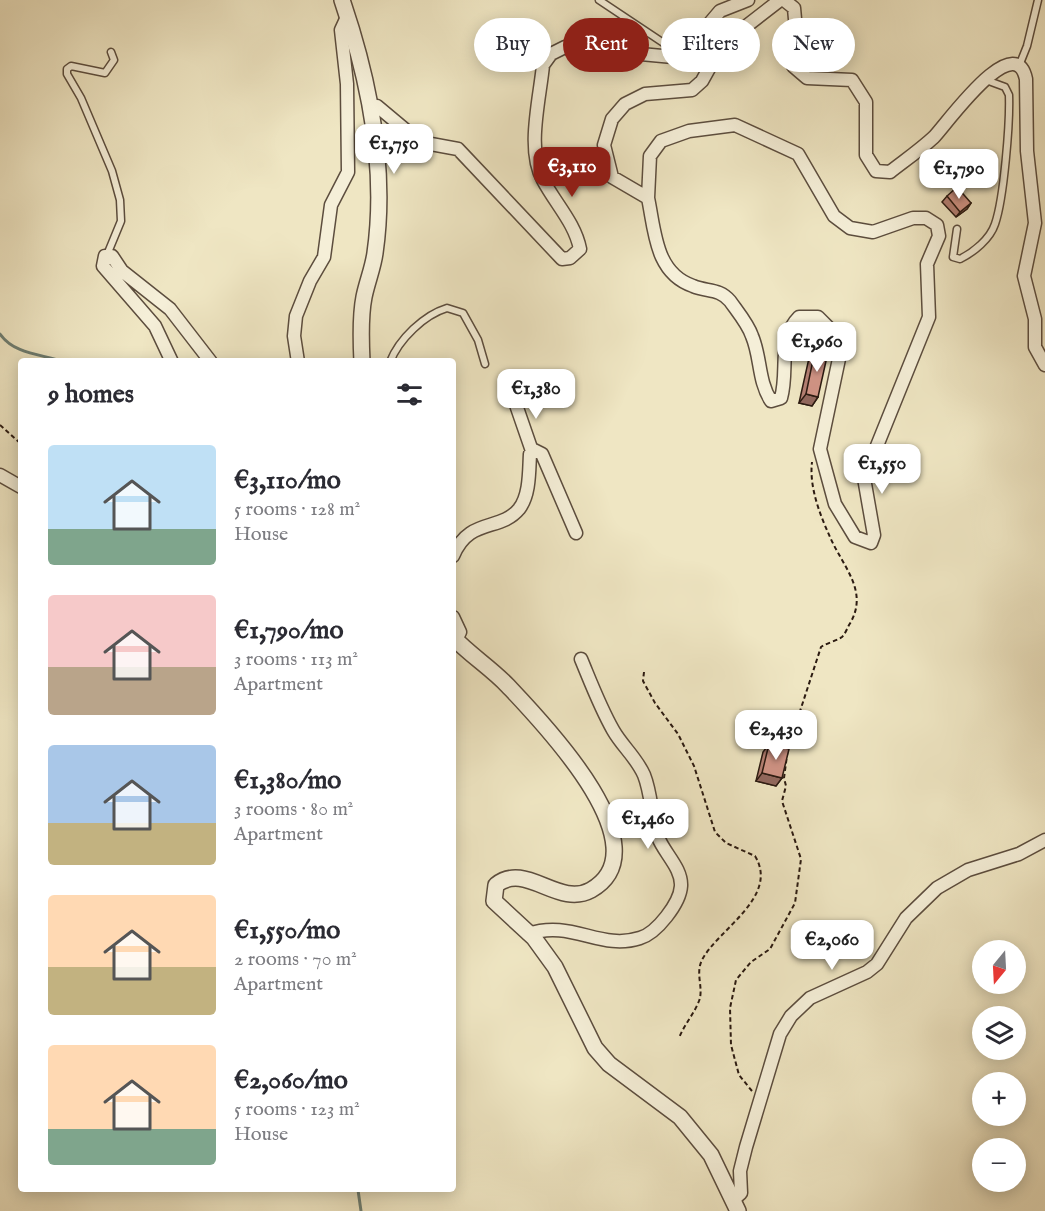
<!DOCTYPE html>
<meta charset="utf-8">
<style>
:root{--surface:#fff;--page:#f7f7f7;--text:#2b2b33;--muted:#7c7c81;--accent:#8f2418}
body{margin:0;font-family:"IM FELL English",serif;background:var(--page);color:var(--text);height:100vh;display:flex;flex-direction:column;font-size:22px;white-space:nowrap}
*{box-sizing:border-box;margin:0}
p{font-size:20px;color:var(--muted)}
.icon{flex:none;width:33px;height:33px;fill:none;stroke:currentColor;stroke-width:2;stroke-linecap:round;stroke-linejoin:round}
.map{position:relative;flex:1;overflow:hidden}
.side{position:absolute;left:18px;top:358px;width:438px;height:834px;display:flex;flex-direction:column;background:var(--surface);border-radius:6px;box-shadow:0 3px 15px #0003}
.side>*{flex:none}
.top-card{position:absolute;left:474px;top:18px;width:480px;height:54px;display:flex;gap:12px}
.needle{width:39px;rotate:198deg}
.controls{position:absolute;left:972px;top:940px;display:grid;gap:12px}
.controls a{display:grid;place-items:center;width:54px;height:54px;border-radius:50%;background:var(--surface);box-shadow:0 3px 15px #0003;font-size:30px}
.price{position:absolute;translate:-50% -51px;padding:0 14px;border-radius:12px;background:#fff;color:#222;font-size:20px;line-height:39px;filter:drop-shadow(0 2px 3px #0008)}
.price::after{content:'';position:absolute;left:50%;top:36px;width:18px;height:14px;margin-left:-9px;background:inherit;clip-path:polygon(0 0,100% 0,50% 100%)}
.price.current{background:var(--accent);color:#fff}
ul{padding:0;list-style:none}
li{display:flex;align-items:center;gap:18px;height:150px;padding:0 30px}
li span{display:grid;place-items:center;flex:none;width:168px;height:120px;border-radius:6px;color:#555}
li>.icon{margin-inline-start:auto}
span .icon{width:72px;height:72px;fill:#fffc;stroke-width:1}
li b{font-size:26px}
h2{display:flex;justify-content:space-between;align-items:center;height:72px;padding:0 30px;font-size:26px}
.tag{padding:0 21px;border-radius:27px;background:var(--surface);box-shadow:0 3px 15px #0003;font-size:21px;line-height:54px}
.tag.current{background:var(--accent);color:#fff}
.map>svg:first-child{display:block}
</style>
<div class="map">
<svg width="1045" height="1211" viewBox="0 0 1045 1211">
<rect width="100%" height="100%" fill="#efe6c3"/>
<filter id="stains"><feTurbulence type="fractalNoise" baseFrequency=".00333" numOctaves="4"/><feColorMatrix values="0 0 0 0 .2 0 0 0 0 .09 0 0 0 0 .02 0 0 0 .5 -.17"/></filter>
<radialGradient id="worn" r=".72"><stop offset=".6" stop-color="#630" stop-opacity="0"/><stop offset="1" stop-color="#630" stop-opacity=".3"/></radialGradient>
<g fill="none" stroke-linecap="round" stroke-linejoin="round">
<path stroke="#6e7e72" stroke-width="3" d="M0 334C15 355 42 354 65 362
M358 1190 361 1211"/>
<g stroke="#5c4d3e" stroke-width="9">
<path id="service" d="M599 0 668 46 673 56
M1019 66 1027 46 1038 0
M957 229 953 257 960 259C974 252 990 239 995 224 1004 198 1010 122 1009 95L1005 87 986 80
M107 255 121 221 120 200 112 171 81 98 67 74V69L71 66 105 73 114 60 111 52
M390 362C399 339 424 315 447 308L463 313 478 340 485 364"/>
</g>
<g stroke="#5c4d3e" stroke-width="15">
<path id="minor" d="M784 0 794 8 796 30 793 66 807 78 852 80 866 102V155L876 171 890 172C904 161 920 150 934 137 945 126 1015 27 1026 79L1027 151 1035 223 1024 276 1035 319V347L1045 365
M369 106H377L420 142 458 149 562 259 570 258 580 249C575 223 555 203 543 180 526 150 540 98 543 65L551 54 565 47 673 57 687 50 720 11 748 0
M648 198 650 156 661 141 689 131 735 125 798 154 834 216 850 228 873 232 913 218H926L937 225 939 236 927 264 929 317 864 478 874 535 871 543 855 537 835 504 820 449 840 354 835 334 818 317H799C777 339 789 370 781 398L771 401C758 381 761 357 752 336 748 324 737 311 730 301 719 288 707 292 693 286 655 273 655 231 648 198L612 177 604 145 612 119 625 104 645 94 692 90 702 81 722 45 780 0
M172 362 155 326 103 266 105 256H112L122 271 170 309 211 362
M298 362 294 336 296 316 310 281 324 257 331 205 348 172 347 84 341 30 347 17
M514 399 532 451
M0 475 21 487
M453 556C469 517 500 532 519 509 530 495 529 471 530 454L534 450 542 454 576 533
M453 617 460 632 456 640
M528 934C572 919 600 951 640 938 657 933 680 903 681 886 682 868 664 853 658 837 651 817 652 795 644 775 636 757 622 746 613 730 600 707 591 683 581 659
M733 1200 741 1193 740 1171 746 1147 780 1034 791 1016 810 998 867 972 877 964 906 918 937 888 968 870 1019 854 1045 840"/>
</g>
<g stroke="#5c4d3e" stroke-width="18">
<path id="tertiary" d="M342 0C369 79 387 169 375 253 373 268 367 282 364 297 360 317 361 342 362 362
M453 637C470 655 491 668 508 686 541 721 665 848 591 890 558 908 526 861 496 885L494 901 534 938 555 967 595 1048 609 1064 680 1117 711 1155 738 1211"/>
</g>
<path stroke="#2b1a11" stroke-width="2" stroke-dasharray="4.5 3" stroke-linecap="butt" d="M0 425 21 444
M644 672 643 681 655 703 678 734 694 766 715 832 726 843 755 856C780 897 717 930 702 960 695 974 704 988 699 1001 694 1014 684 1025 679 1038
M752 1091 739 1075 731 1045 730 1008 736 980 751 962 770 949 795 903 801 859 782 801 786 786 784 778 788 748 821 647C827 643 836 641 842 637 845 634 847 629 849 625 870 592 843 567 830 537 820 515 809 487 812 462"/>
<use href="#service" stroke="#f5efd8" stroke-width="6"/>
<use href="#minor" stroke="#f5efd8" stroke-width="12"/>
<use href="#tertiary" stroke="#f5efd8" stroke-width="15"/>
</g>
<path fill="#b47f73" stroke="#2b1a11" stroke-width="1.5" d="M947 196 971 203 967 209 956 217 942 202Z
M815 350 818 397 812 406 799 403 809 358Z
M769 744 782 778 776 786 756 781 763 752Z"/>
<path fill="#92685e" stroke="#2b1a11" stroke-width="1.5" d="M971 203 967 209 956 217 960 212Z
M806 394 818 397 812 406 799 403Z
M762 773 782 778 776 786 756 781Z"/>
<path fill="#d19486" stroke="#2b1a11" stroke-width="1.5" d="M957 187 971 203 960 212 947 196Z
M815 350 828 352 818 397 806 394Z
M769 744 789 749 782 778 762 773Z"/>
<rect width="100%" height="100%" filter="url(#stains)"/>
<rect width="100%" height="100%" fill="url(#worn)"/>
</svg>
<div class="controls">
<a><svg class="needle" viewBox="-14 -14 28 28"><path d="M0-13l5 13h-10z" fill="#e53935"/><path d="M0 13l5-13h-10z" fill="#7c7c81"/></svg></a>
<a><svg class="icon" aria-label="layers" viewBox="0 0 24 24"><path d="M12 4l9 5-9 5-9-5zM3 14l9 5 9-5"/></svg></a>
<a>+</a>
<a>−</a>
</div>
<b class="price" style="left:394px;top:175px">€1,750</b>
<b class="price current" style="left:572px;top:198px">€3,110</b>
<b class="price" style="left:959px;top:200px">€1,790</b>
<b class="price" style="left:817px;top:373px">€1,960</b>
<b class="price" style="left:536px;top:420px">€1,380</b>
<b class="price" style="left:882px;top:495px">€1,550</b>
<b class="price" style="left:776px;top:761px">€2,430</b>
<b class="price" style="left:648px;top:850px">€1,460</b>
<b class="price" style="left:832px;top:971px">€2,060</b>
<div class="top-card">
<a class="tag">Buy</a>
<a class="tag current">Rent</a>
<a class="tag">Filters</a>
<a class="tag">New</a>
</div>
<section class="side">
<h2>9 homes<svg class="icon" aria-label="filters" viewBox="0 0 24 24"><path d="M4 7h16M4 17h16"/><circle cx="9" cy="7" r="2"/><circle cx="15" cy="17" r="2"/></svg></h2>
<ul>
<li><span style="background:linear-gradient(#bfe0f5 70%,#7fa58c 0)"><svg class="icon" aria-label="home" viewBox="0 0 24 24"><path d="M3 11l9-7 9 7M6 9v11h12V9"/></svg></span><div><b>€3,110/mo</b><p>5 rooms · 128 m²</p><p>House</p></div></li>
<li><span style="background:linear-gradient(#f6c9c9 60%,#b9a48a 0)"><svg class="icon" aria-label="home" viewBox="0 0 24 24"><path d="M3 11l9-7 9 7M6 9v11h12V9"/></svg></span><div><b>€1,790/mo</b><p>3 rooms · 113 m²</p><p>Apartment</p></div></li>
<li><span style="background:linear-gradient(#a9c7e8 65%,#c2b280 0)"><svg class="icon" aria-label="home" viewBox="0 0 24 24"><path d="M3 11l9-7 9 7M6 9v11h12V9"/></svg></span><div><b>€1,380/mo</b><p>3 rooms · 80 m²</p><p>Apartment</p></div></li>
<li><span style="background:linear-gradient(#ffd9b3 60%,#c2b280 0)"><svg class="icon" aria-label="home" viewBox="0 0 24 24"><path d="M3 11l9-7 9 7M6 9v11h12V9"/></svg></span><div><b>€1,550/mo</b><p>2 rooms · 70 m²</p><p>Apartment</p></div></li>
<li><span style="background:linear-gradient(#ffd9b3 70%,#7fa58c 0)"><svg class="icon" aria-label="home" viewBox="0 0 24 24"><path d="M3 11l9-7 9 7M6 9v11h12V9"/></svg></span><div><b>€2,060/mo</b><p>5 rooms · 123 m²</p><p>House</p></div></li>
</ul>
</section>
</div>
